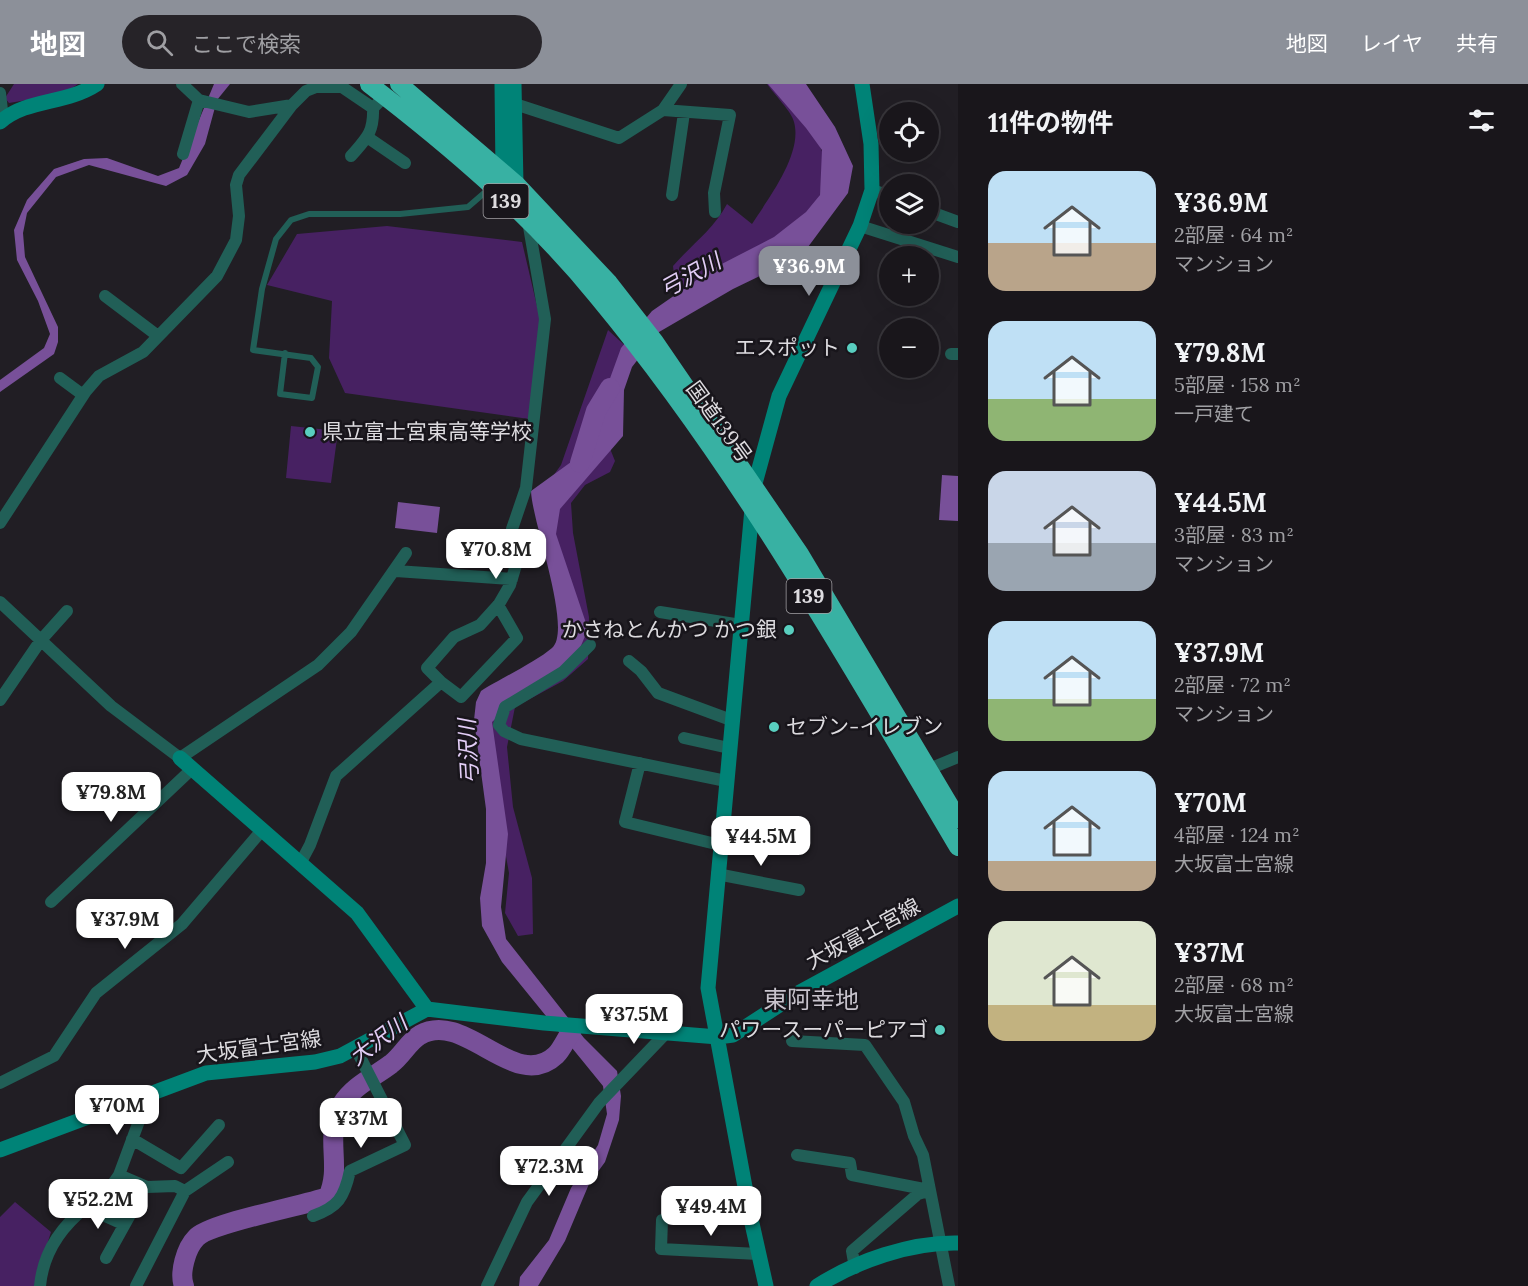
<!DOCTYPE html>
<html lang="ja">
<meta charset="utf-8">
<style>
:root{--surface:#19161b;--page:#262328;--text:#f1f3f6;--muted:#9f9fa3;--line:#37353a;--accent:#8c9099}
body{margin:0;font-family:Lora,"Noto Sans JP",serif;background:var(--page);color:var(--text);height:100vh;display:flex;flex-direction:column;font-size:22px;white-space:nowrap}
*{box-sizing:border-box;margin:0}
p{font-size:20px;color:var(--muted)}
.icon{flex:none;width:33px;height:33px;fill:none;stroke:currentColor;stroke-width:2;stroke-linecap:round;stroke-linejoin:round}
.map{position:relative;flex:1;overflow:hidden}
.side{display:flex;flex-direction:column;background:var(--surface);width:570px}
.side>*{flex:none}
.tools{position:absolute;left:879px;top:18px;display:grid;gap:12px}
.tools a{display:grid;place-items:center;width:60px;height:60px;border-radius:50%;background:var(--surface);box-shadow:0 6px 24px #0002,0 0 0 2px var(--line);font-size:30px}
.price{position:absolute;translate:-50% -51px;padding:0 14px;border-radius:12px;background:#fff;color:#222;font-size:20px;line-height:39px;filter:drop-shadow(0 2px 3px #0008)}
.price::after{content:'';position:absolute;left:50%;top:36px;width:18px;height:14px;margin-left:-9px;background:inherit;clip-path:polygon(0 0,100% 0,50% 100%)}
.price.selected{background:var(--accent);color:#fff}
ul{padding:0;list-style:none}
li{display:flex;align-items:center;gap:18px;height:150px;padding:0 30px}
li span{display:grid;place-items:center;flex:none;width:168px;height:120px;border-radius:18px;color:#555}
li>.icon{margin-inline-start:auto}
span .icon{width:72px;height:72px;fill:#fffc;stroke-width:1}
li b{font-size:26px}
h2{display:flex;justify-content:space-between;align-items:center;height:72px;padding:0 30px;font-size:26px}
header{display:flex;align-items:center;gap:36px;box-sizing:border-box;height:84px;padding:0 30px;background:var(--accent);color:#fff}
header strong{font-size:28px}
nav{display:flex;gap:33px;margin-inline-start:auto;font-size:21px}
.search{width:420px;height:54px;background:var(--page);display:flex;align-items:center;gap:15px;box-sizing:border-box;padding:0 21px;border-radius:33px;color:var(--muted);font-size:22px}
main{display:flex;flex:1;min-height:0}
.map>svg:first-child{display:block}
</style>
<header>
<strong>地図</strong>
<div class="search"><svg class="icon" aria-label="search" viewBox="0 0 24 24"><circle cx="10" cy="10" r="6"/><path d="M15 15l6 6"/></svg>ここで検索</div>
<nav><a>地図</a><a>レイヤ</a><a>共有</a></nav>
</header>
<main>
<div class="map">
<svg width="958" height="1202" viewBox="0 0 958 1202">
<rect width="100%" height="100%" fill="#211e24"/>
<path fill="#472162" d="M14 0H78L63 10 9 19 5 14Z
M767 0H779L816 51 826 78 819 116 789 145 694 213 676 209 673 182C691 161 714 145 727 120L752 140C768 115 803 70 794 38 792 28 773 9 767 0Z
M387 142 522 158 544 252 529 335 345 309 329 274 332 217 267 201 297 150Z
M608 246 633 269 607 357 615 377 610 388 585 401 571 419 573 449 589 533 588 575 563 597 515 623 507 663 513 723 532 794 533 850 518 852 505 829 509 789 481 633 558 569 566 532 537 414 561 381Z
M291 342 338 347 331 399 286 394Z
M15 1118 51 1148 34 1202H0V1133Z"/>
<path fill="#785099" d="M214 0H230L217 16 205 60 187 91 166 102 89 81 56 93 27 129 23 149 25 173 58 243V258L54 270 0 308V296L44 264 50 250 38 217 17 176 14 146 27 116 54 85 84 75 107 74 158 92 179 84Z
M768 0H806L835 43 853 82 848 109 808 163 789 178 733 205 659 248 632 283 624 306 623 352 560 425 556 450 588 545 575 576 528 606 492 638 508 750 501 823 506 855 584 954 617 987 621 1012 619 1036 605 1078 589 1100 565 1157 538 1202H519L520 1193 549 1156 571 1104 598 1061 607 1030 603 1002 502 878 482 842 480 814 486 779V725L474 636 476 618 481 607C500 595 537 577 552 564 573 546 532 438 531 407L571 378 588 355 621 264 652 227 714 184 774 153 806 128 820 111 822 66 806 44Z
M942 391 958 392V437L939 436Z
M398 418 440 423 437 449 395 444Z"/>
<g fill="none" stroke-linecap="round" stroke-linejoin="round">
<path stroke="#785099" stroke-width="20" d="M580 379 596 327 610 304
M184 1202C179 1189 186 1164 196 1154 209 1139 303 1122 328 1113 343 1081 323 1053 342 1020 354 1001 374 993 391 980 402 972 409 957 420 951 465 925 515 1010 556 971 562 965 566 955 571 948"/>
<path stroke="#215f57" stroke-width="6" d="M285 269 280 310 312 314 318 283 311 274 253 266 262 205 276 155 291 136 309 130H400L468 123 490 104"/>
<path stroke="#215f57" stroke-width="12" d="M182 0 199 16 249 28 292 21 306 7 316 3H342L373 24 385 12
M0 9 3 35
M515 20 619 54 663 26 681 0
M663 26 730 31 714 109 715 128
M367 53 405 79
M183 70 199 16
M351 72C366 55 374 49 373 24
M872 106 890 112
M672 111 684 29
M928 127 958 138
M860 142 958 173
M105 212 158 252
M951 270H958
M60 294 83 311
M0 439 86 307 99 292 143 268 217 192 236 156 239 132 236 101 239 91 292 21
M396 487 512 495
M0 518 111 622 180 674 318 581 351 548 406 469
M660 528 741 541
M590 561 563 588 505 623 499 641 504 647 521 655 726 697
M629 577 641 587 658 609 731 636
M441 598 461 613 517 554 498 521
M0 616 41 556 67 527
M684 654 729 664
M640 679 625 738 720 761
M929 685 958 673
M301 778 310 761 336 692 441 598 427 584 454 553 480 541 499 520 510 501 516 481 512 445 526 404 545 235 528 137
M717 790 799 806
M51 818 193 684
M792 957 865 961 904 1018 914 1052 923 1071 949 1202
M0 999 54 972 96 909 182 840 263 745
M132 1055 181 1084 219 1041
M797 1071 850 1079 852 1091 929 1106
M119 1091 142 1029 135 1014
M85 1123 123 1140
M313 1132C338 1123 344 1114 350 1087L405 1061 356 965
M662 1136 661 1165 758 1170
M106 1174 136 1120
M855 1184 852 1167 918 1110 928 1107
M40 1202C43 1170 61 1143 86 1123 99 1112 110 1106 119 1091L147 1103 175 1102 185 1107 228 1078
M136 1202 185 1107
M487 1202 527 1118 599 1019 667 948"/>
<path stroke="#008377" stroke-width="15" d="M0 38C28 14 65 21 97 0
M499 95 503 90 502 0
M508 101 516 100 514 0
M180 674 357 829 427 925
M0 1066 206 989 315 978 340 972 427 925 544 939 718 953 733 951 798 909 958 822
M766 1202 751 1135 708 904 754 403 779 312 860 142 872 106 871 60 862 0
M817 1202C857 1177 910 1158 958 1159"/>
<path stroke="#38b1a3" stroke-width="18" d="M369 0C451 63 532 132 597 212 738 382 846 574 958 763
M399 0 516 100 609 199 655 258 800 470 958 735"/>
</g>
<g fill="#59cebf" stroke="#18151b" stroke-width="2">
<circle cx="852" cy="264" r="6"/>
<circle cx="310" cy="348" r="6"/>
<circle cx="789" cy="546" r="6"/>
<circle cx="774" cy="643" r="6"/>
<circle cx="940" cy="946" r="6"/>
</g>
<g text-anchor="middle" stroke-width="5" stroke-linejoin="round" paint-order="stroke">
<g fill="#18151b" stroke="#a2a0a4" stroke-width="1.5">
<rect x="483.5" y="100" width="45" height="34" rx="4.5"/>
<rect x="786.5" y="495" width="45" height="34" rx="4.5"/>
</g>
<g font-size="20" font-weight="bold" fill="#dddbdf">
<text x="506" y="124">139</text>
<text x="809" y="519">139</text>
</g>
<g font-size="21" fill="#dddbdf" stroke="#18151b" text-anchor="end">
<text x="840" y="271">エスポット</text>
<text x="322" y="355" text-anchor="start">県立富士宮東高等学校</text>
<text x="777" y="553">かさねとんかつ かつ銀</text>
<text x="786" y="650" text-anchor="start">セブン-イレブン</text>
<text x="928" y="953">パワースーパーピアゴ</text>
</g>
<g font-size="21" fill="#dddbdf" stroke="#18151b">
<text transform="translate(719 338) rotate(54)" y="7">国道139号</text>
<text transform="translate(863 850) rotate(-28)" y="7">大坂富士宮線</text>
<text transform="translate(259 963) rotate(-8)" y="7">大坂富士宮線</text>
</g>
<g font-size="22" font-style="italic" fill="#e3cef7" stroke="#18151b">
<text transform="translate(690 191) rotate(-29)" y="8">弓沢川</text>
<text transform="translate(468 668) rotate(-93)" y="8">弓沢川</text>
<text transform="translate(378 956) rotate(-37)" y="8">大沢川</text>
</g>
<g font-size="24" fill="#c7c3cc" stroke="#18151b">
<text x="811" y="924">東阿幸地</text>
</g>
</g>
</svg>
<div class="tools">
<a><svg class="icon" aria-label="locate" viewBox="0 0 24 24"><circle cx="12" cy="12" r="6"/><path d="M12 2v4M12 18v4M2 12h4M18 12h4"/></svg></a>
<a><svg class="icon" aria-label="layers" viewBox="0 0 24 24"><path d="M12 4l9 5-9 5-9-5zM3 14l9 5 9-5"/></svg></a>
<a>+</a>
<a>−</a>
</div>
<b class="price selected" style="left:809px;top:213px">¥36.9M</b>
<b class="price" style="left:496px;top:496px">¥70.8M</b>
<b class="price" style="left:111px;top:739px">¥79.8M</b>
<b class="price" style="left:761px;top:783px">¥44.5M</b>
<b class="price" style="left:125px;top:866px">¥37.9M</b>
<b class="price" style="left:634px;top:961px">¥37.5M</b>
<b class="price" style="left:117px;top:1052px">¥70M</b>
<b class="price" style="left:361px;top:1065px">¥37M</b>
<b class="price" style="left:549px;top:1113px">¥72.3M</b>
<b class="price" style="left:98px;top:1146px">¥52.2M</b>
<b class="price" style="left:711px;top:1153px">¥49.4M</b>
</div>
<section class="side">
<h2>11件の物件<svg class="icon" aria-label="filters" viewBox="0 0 24 24"><path d="M4 7h16M4 17h16"/><circle cx="9" cy="7" r="2"/><circle cx="15" cy="17" r="2"/></svg></h2>
<ul>
<li><span style="background:linear-gradient(#bfe0f5 60%,#b9a48a 0)"><svg class="icon" aria-label="home" viewBox="0 0 24 24"><path d="M3 11l9-7 9 7M6 9v11h12V9"/></svg></span><div><b>¥36.9M</b><p>2部屋 · 64 m²</p><p>マンション</p></div></li>
<li><span style="background:linear-gradient(#bfe0f5 65%,#8fb573 0)"><svg class="icon" aria-label="home" viewBox="0 0 24 24"><path d="M3 11l9-7 9 7M6 9v11h12V9"/></svg></span><div><b>¥79.8M</b><p>5部屋 · 158 m²</p><p>一戸建て</p></div></li>
<li><span style="background:linear-gradient(#c9d6e8 60%,#9aa5b1 0)"><svg class="icon" aria-label="home" viewBox="0 0 24 24"><path d="M3 11l9-7 9 7M6 9v11h12V9"/></svg></span><div><b>¥44.5M</b><p>3部屋 · 83 m²</p><p>マンション</p></div></li>
<li><span style="background:linear-gradient(#bfe0f5 65%,#8fb573 0)"><svg class="icon" aria-label="home" viewBox="0 0 24 24"><path d="M3 11l9-7 9 7M6 9v11h12V9"/></svg></span><div><b>¥37.9M</b><p>2部屋 · 72 m²</p><p>マンション</p></div></li>
<li><span style="background:linear-gradient(#bfe0f5 75%,#b9a48a 0)"><svg class="icon" aria-label="home" viewBox="0 0 24 24"><path d="M3 11l9-7 9 7M6 9v11h12V9"/></svg></span><div><b>¥70M</b><p>4部屋 · 124 m²</p><p>大坂富士宮線</p></div></li>
<li><span style="background:linear-gradient(#dfe7d0 70%,#c2b280 0)"><svg class="icon" aria-label="home" viewBox="0 0 24 24"><path d="M3 11l9-7 9 7M6 9v11h12V9"/></svg></span><div><b>¥37M</b><p>2部屋 · 68 m²</p><p>大坂富士宮線</p></div></li>
</ul>
</section>
</main>
